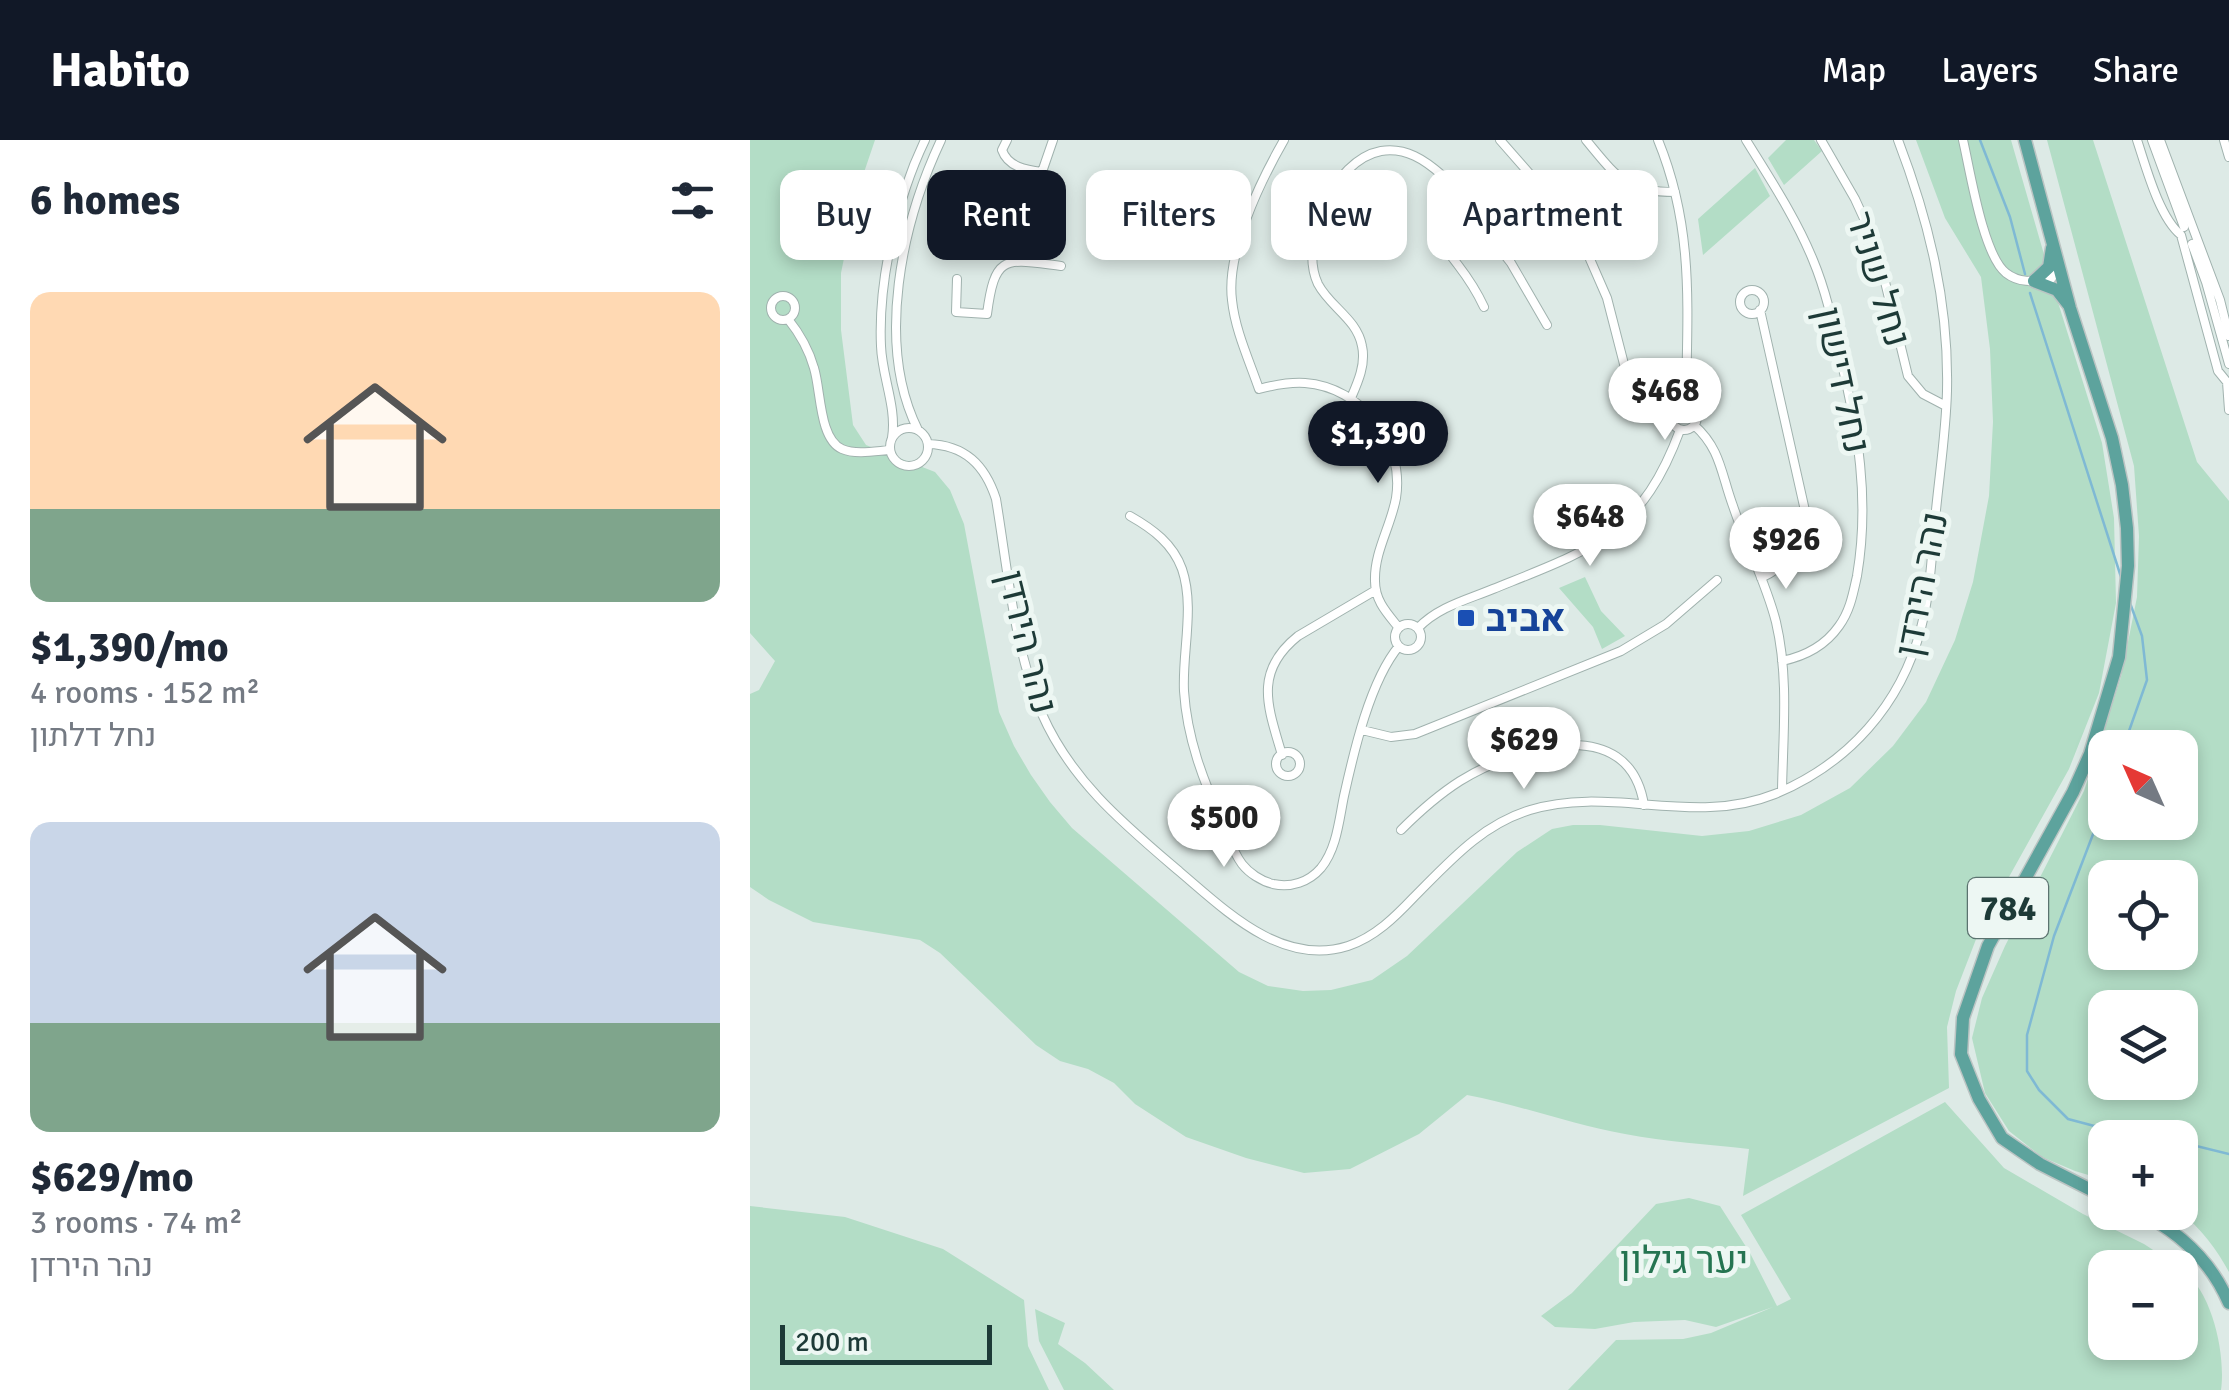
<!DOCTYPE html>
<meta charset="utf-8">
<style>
:root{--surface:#fff;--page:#f2f2f3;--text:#1f2937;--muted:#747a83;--accent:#111827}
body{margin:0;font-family:Signika,Heebo,sans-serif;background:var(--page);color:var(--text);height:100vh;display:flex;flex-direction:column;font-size:38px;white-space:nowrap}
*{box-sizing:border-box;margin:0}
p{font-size:32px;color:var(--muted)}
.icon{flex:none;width:55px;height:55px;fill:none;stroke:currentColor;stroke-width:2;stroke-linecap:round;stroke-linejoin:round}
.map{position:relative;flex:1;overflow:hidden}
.drawer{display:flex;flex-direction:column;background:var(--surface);width:750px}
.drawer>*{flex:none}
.banner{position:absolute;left:30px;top:30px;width:950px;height:90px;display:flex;gap:20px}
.needle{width:65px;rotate:315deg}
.tools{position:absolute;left:1338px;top:590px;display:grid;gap:20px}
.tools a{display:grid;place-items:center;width:110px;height:110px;border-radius:20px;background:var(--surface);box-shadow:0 5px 15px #0003;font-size:50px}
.scale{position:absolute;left:30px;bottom:25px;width:212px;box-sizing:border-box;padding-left:10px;border:5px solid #1d3a37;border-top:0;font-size:28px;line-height:35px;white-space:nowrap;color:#1d3a37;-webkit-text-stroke:8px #edf7f3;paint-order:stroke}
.price{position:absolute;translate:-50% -85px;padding:0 22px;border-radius:35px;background:#fff;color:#222;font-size:32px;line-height:65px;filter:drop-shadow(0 2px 5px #0008)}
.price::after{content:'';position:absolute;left:50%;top:60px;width:30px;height:22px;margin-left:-15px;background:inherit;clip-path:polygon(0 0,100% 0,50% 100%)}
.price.active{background:var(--accent);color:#fff}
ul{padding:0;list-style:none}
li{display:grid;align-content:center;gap:20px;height:530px;padding:0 30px}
li span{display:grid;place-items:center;height:310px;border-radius:20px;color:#555}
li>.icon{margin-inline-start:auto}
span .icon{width:180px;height:180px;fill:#fffc;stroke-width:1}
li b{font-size:42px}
h2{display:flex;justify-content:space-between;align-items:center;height:120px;padding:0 30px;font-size:42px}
.pill{padding:0 35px;border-radius:20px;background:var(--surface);box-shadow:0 5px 15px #0003;font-size:35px;line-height:90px}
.pill.active{background:var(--accent);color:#fff}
header{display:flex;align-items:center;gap:60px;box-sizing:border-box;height:140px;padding:0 50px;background:var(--accent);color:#fff}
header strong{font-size:48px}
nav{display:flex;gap:55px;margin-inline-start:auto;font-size:35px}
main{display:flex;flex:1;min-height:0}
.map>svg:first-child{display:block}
</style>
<header>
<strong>Habito</strong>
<nav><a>Map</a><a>Layers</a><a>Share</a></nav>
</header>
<main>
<section class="drawer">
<h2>6 homes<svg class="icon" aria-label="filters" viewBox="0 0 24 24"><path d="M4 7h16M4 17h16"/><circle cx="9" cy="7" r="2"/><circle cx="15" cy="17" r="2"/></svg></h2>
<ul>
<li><span style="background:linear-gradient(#ffd9b3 70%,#7fa58c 0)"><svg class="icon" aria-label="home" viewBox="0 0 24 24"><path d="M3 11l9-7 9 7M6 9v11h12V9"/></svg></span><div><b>$1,390/mo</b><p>4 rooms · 152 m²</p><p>נחל דלתון</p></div></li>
<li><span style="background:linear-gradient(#c9d6e8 65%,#7fa58c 0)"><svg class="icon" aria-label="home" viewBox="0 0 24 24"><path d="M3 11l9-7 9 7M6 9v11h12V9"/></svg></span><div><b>$629/mo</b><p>3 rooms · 74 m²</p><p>נהר הירדן</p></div></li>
</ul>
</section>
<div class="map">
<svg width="1479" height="1250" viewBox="0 0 1479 1250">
<rect width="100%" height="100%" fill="#ddeae6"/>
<path fill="#b3ddc6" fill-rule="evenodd" d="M0 0H125L108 50 91 133V190L103 285 116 305 185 332 200 350 214 384 249 572 264 606 281 635 300 662 322 688 489 832 518 846 553 851 581 850 622 840 657 816 767 712 802 689 823 685H850L952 696 999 691 1051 675 1100 648 1143 606 1176 562 1205 500 1223 442 1239 356 1243 282 1240 209 1231 137 1195 78 1166 0H1261L1306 156 1352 303 1364 378 1366 463 1349 553 1319 629 1230 789 1206 851 1197 887 1199 948 993 1056 999 1009C958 1004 916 1002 875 994 822 985 771 965 717 955L669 994 600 1029 554 1033 496 1018 436 997 385 964 364 943 338 929 310 921 286 905 190 813 170 800 63 782 19 760 0 747V554L9 550 25 521 0 493Z
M1036 0H1064L1072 11 1034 45 1018 18Z
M1297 0H1343L1447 322 1479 361V1132C1467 1110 1451 1088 1430 1072V998H1355V1040L1325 1031 1292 1017 1259 991 1235 953 1222 898 1232 858 1255 806 1334 651 1371 537 1387 457 1389 396 1384 326ZM1355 608H1430V682H1355ZM1355 738H1430V812H1355ZM1355 868H1430V942H1355Z
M1005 28 1020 56 953 115 948 79Z
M835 437 851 471 875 496 852 509 843 487 809 448Z
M1195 962 1254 1028 1333 1074 1394 1104 1429 1127 1355 1128V1202H1430V1128C1462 1149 1476 1214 1471 1250H818L866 1200 933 1199 961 1193 1023 1167 966 1187 935 1180 884 1182 845 1189 805 1187 791 1176 822 1153 906 1064 939 1058 970 1066 1000 1113 1027 1166 1041 1159 991 1075Z
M0 1066 95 1077 193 1109 274 1160 278 1206 299 1250H0Z
M285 1169 315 1183 308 1204 335 1223 364 1250H314L289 1201Z"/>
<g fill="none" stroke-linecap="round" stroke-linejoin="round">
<path stroke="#7fb9d4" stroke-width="2.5" d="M1230 0 1260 77 1275 134
M1280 153 1371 437
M1373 608 1397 540 1392 496 1380 463
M1355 663 1304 796 1277 895V931L1289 950 1318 979 1367 992 1402 998
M1430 1002 1479 1014"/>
<g stroke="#a0b2ae" stroke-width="10">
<path id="street" d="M257 0 252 10C258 27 276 30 292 32L303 0
M534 0C510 42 476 112 482 160 485 190 499 220 509 249 524 245 539 242 555 243 611 247 655 302 646 358 641 386 624 412 625 441 625 461 637 473 649 488
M750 0 807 65 836 110 857 158 875 228 881 243 898 261 921 273
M836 0C866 36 875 52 925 52
M908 0C945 90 937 171 936 264
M996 0C1020 39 1046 78 1063 120 1076 151 1083 184 1090 216 1108 290 1120 360 1107 436 1103 454 1100 471 1089 486 1075 506 1056 516 1032 521
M1071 0 1105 59 1126 105 1158 236 1173 254 1196 266
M1213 0C1220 30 1233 115 1256 133 1270 144 1285 141 1301 139L1308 129
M1387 0C1396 27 1409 77 1431 95L1468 231 1477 242 1479 270
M1402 0 1434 87
M1410 0 1470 160 1479 196
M1474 0 1479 17
M710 57C678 86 684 94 708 125 718 138 727 152 734 167
M1442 104 1456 142 1479 224
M207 139 206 172 237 174C245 113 255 119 311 126
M990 162a12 12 0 1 1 24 0a12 12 0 1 1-24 0Z
M21 168a12 12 0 1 1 24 0a12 12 0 1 1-24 0Z
M1010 170 1056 375C1055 407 1039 424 1011 438
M38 179C50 194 59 210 64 228 71 250 69 299 92 309 106 315 126 311 140 310
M601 258C608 242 616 224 612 206 607 179 580 167 568 144 548 102 583 20 631 11 656 7 675 20 693 36L761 123 797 185
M921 277a13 13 0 1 1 26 0a13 13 0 1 1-26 0Z
M944 285C971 309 971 334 983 366 996 405 1016 442 1026 482 1039 537 1033 595 1032 650
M140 307a19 19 0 1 1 38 0a19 19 0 1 1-38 0Z
M168 290C125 204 152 83 191 0
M142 298C147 267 132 237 131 206 128 141 147 58 175 0
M178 304C215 305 235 325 246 359 258 431 264 508 292 574 322 642 375 685 430 732 476 771 532 827 598 806 625 797 645 777 664 757 699 722 731 685 780 670 861 645 943 687 1025 654 1098 624 1151 565 1171 488 1181 450 1182 409 1186 370 1190 330 1196 291 1197 251 1199 163 1179 81 1148 0
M380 376C403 389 423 404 432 429 445 467 432 512 434 551 437 598 453 640 472 682 478 696 483 712 492 724 499 733 511 741 523 744 541 748 559 742 571 728 587 708 589 680 594 656 604 611 620 541 649 506
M645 497a13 13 0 1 1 26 0a13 13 0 1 1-26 0Z
M668 488C688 467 716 460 743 449 840 410 891 396 930 290
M612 590 641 597 665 594 871 511 916 484 967 440
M526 624a12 12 0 1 1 24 0a12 12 0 1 1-24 0Z
M532 615C518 567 503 532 548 496L626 450
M651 690C669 672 688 655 710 641 765 607 879 571 894 665"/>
</g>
<g stroke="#bbc4c3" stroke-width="15">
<path id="primary" d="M1275 0 1320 168 1362 298 1372 345 1377 388 1378 426 1369 517 1340 614 1323 652 1238 806 1213 878 1211 914 1229 959 1252 998 1290 1024 1355 1057
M1284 141 1307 150 1318 164
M1284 141 1299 127 1302 108
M1389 1072C1430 1092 1461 1121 1479 1163"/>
</g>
<use href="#street" stroke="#fff" stroke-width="8"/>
<use href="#primary" stroke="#5da39d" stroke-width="12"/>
</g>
<rect fill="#1a4fb4" stroke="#edf7f3" stroke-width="4" x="706" y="468" width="20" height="20" rx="5"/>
<g text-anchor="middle" stroke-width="10" stroke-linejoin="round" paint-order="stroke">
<rect fill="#edf7f3" stroke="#5b736f" stroke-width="2.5" x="1218" y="738" width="80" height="60" rx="8"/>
<g font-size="35" font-weight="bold" fill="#1d3a37">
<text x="1258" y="780">784</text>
</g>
<g font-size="38" fill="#1d3a37" stroke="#edf7f3">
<text transform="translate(1129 139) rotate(73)" y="13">נחל שניר</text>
<text transform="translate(1093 240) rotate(78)" y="13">נחל דישון</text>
<text transform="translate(1171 444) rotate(-79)" y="13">נהר הירדן</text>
<text transform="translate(278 502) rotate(76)" y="13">נהר הירדן</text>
</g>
<g font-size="38" font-weight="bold" fill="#164399" stroke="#edf7f3" text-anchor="start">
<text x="736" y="491">אביב</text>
</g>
<g font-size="38" fill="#257451" stroke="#edf7f3">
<text x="934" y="1133">יער גילון</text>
</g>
</g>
</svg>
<div class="tools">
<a><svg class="needle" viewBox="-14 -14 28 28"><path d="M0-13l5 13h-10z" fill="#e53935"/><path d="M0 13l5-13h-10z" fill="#747a83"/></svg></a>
<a><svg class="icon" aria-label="locate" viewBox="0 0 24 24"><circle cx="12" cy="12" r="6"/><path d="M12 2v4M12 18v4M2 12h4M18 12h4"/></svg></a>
<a><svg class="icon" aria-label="layers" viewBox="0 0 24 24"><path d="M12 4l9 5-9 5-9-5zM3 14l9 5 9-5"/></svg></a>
<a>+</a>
<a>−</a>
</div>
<div class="scale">200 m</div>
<b class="price" style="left:915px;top:303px">$468</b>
<b class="price active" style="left:628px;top:346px">$1,390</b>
<b class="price" style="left:840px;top:429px">$648</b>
<b class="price" style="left:1036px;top:452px">$926</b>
<b class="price" style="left:774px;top:652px">$629</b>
<b class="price" style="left:474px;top:730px">$500</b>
<div class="banner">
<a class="pill">Buy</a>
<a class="pill active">Rent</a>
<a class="pill">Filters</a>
<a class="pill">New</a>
<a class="pill">Apartment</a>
</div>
</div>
</main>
